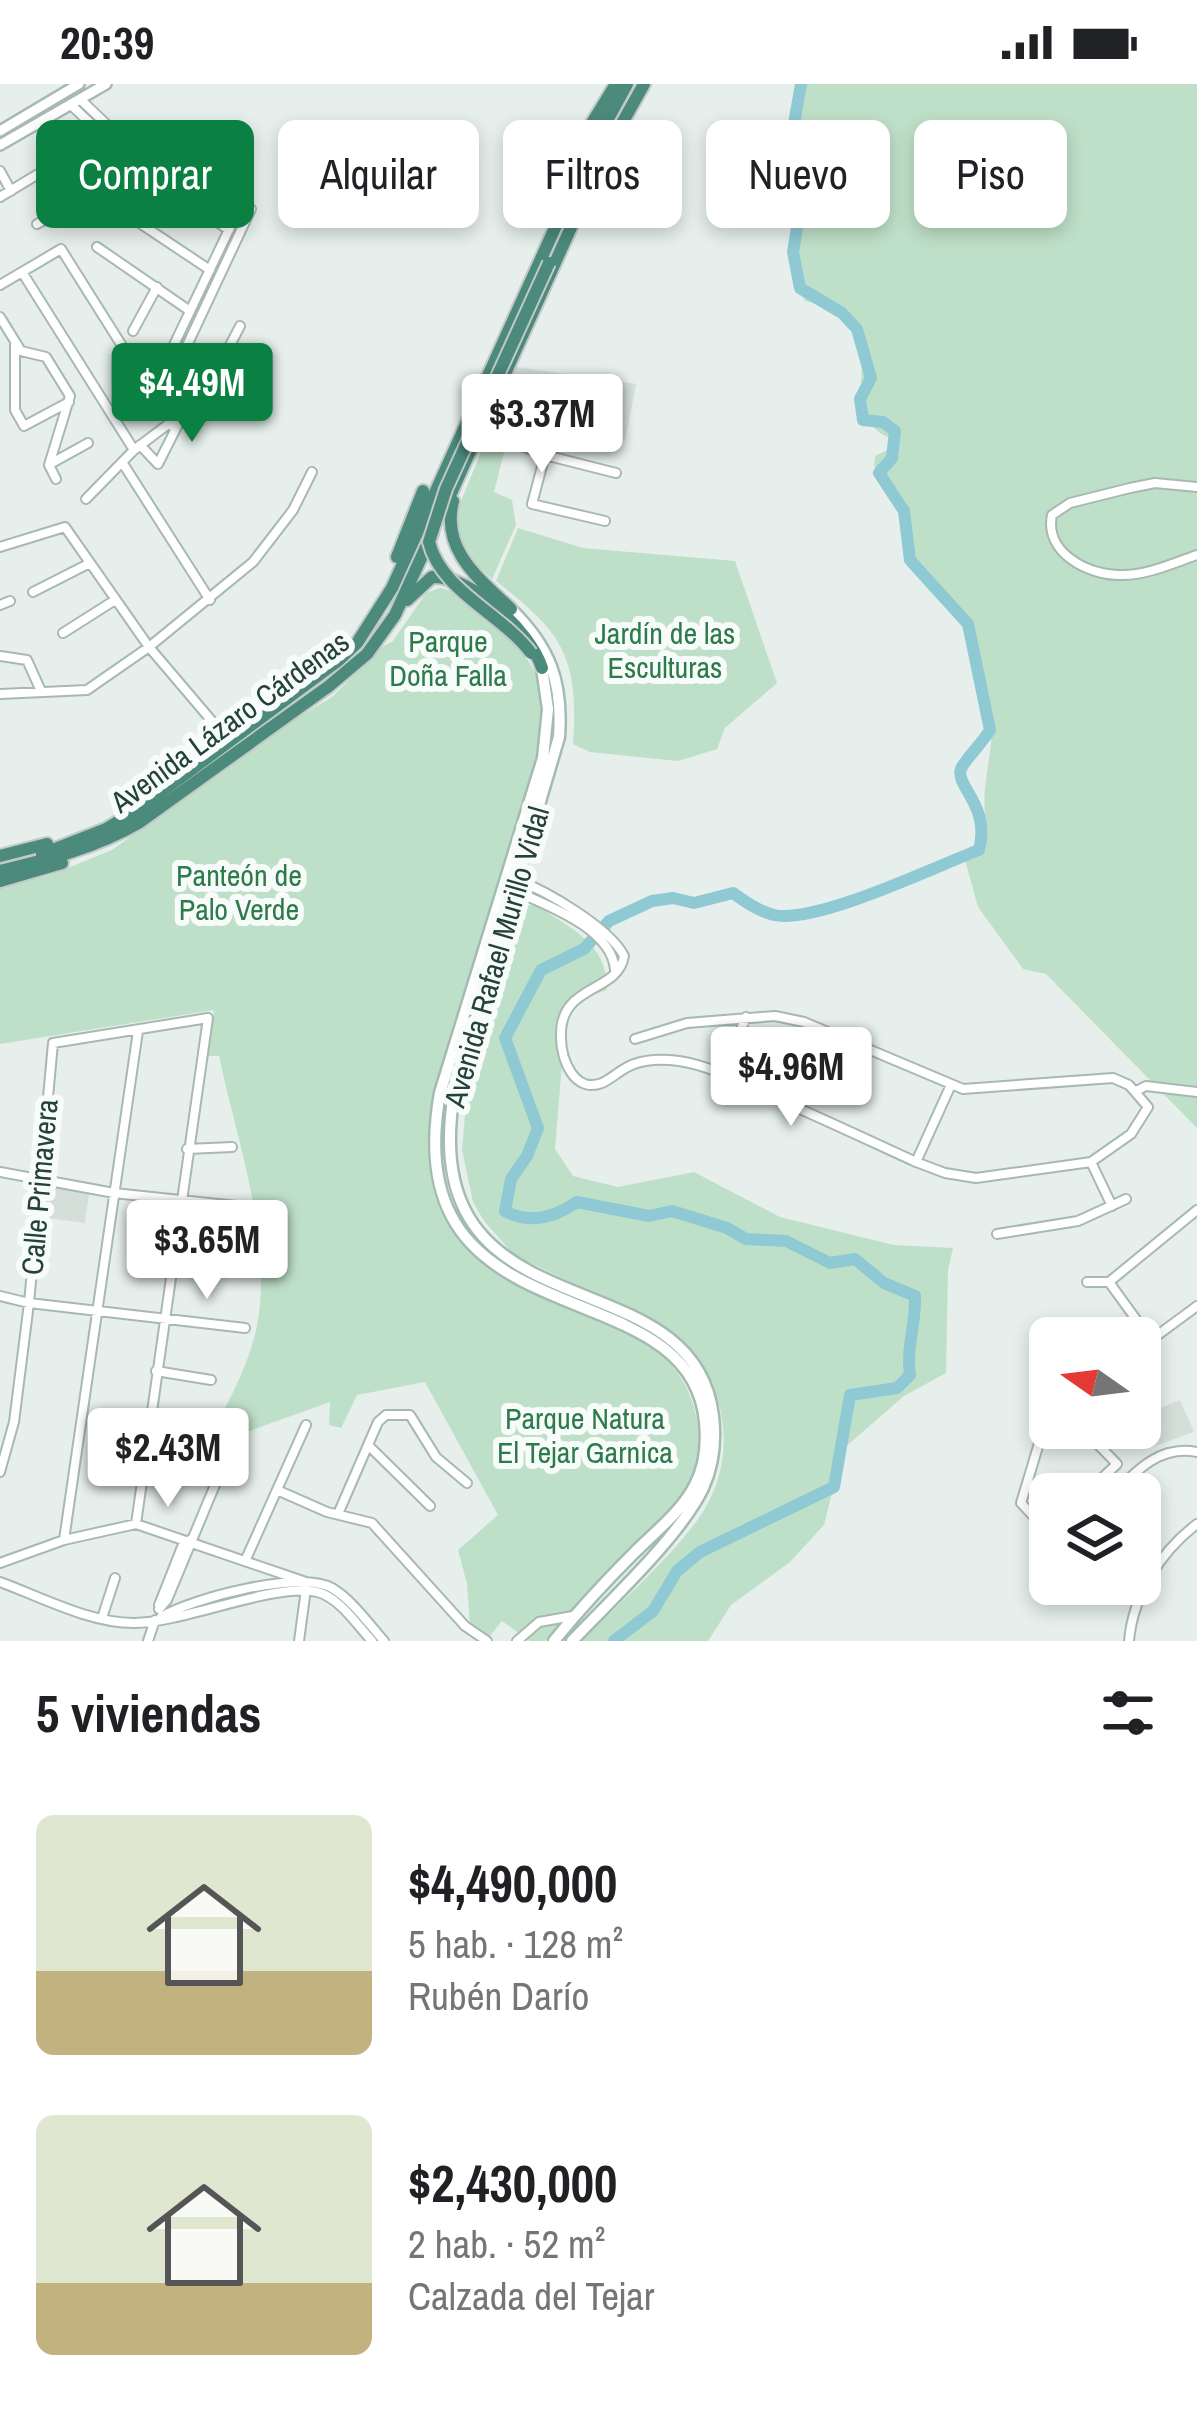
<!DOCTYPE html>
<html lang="es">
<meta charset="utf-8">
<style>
:root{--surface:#fff;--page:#f6f6f6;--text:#202124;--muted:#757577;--accent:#0b8043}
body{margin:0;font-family:"Archivo Narrow",sans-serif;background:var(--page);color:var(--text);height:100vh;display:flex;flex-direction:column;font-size:45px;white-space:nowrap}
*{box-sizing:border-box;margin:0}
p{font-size:39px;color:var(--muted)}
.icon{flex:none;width:66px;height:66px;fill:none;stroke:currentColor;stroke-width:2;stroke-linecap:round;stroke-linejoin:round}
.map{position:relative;height:1557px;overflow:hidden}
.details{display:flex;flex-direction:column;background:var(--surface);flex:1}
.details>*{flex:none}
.top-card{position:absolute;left:36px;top:36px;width:1125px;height:108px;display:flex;gap:24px}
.needle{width:78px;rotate:284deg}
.buttons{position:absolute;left:1029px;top:1233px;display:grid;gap:24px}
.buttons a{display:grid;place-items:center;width:132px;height:132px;border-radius:18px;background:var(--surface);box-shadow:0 6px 18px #0003;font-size:60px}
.price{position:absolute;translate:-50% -102px;padding:0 27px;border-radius:12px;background:#fff;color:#222;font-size:39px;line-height:78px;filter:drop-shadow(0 3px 6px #0008)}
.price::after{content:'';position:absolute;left:50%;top:72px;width:36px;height:27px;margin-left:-18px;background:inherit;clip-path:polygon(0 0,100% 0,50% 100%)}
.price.current{background:var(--accent);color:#fff}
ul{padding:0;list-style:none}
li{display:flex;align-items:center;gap:36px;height:300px;padding:0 36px}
li span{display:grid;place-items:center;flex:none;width:336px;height:240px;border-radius:18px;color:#555}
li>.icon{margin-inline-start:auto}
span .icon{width:144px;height:144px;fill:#fffc;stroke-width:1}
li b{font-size:51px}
h2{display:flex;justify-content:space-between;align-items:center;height:144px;padding:0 36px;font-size:51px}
.chip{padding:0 42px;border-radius:18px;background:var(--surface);box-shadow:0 6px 18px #0003;font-size:42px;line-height:108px}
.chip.current{background:var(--accent);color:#fff}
.status{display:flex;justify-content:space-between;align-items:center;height:84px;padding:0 60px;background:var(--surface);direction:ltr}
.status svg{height:33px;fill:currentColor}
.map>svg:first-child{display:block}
</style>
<div class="status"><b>20:39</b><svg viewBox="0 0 49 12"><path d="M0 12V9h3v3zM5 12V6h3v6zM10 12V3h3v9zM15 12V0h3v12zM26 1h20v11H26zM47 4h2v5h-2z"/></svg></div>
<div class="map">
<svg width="1197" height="1557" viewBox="0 0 1197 1557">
<rect width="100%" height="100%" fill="#e6efeb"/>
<path fill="#d4dfda" d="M517 283 636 300 625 357 491 335Z
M43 1096 90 1103 85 1139 39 1133Z
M1180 1316 1194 1348 1144 1366 1132 1344H1140V1332Z"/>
<path fill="#bfe0c8" d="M795 0H1197V1044L1046 890 1023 885 978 823 965 776 987 745C979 705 992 678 992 641 993 621 979 606 975 588 970 565 975 544 957 526 949 517 934 513 927 504 918 491 922 487 907 473L901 415 874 382 875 372 893 363 895 356C827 333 891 255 842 228 831 222 816 220 805 217 786 184 799 149 800 114 800 90 793 70 792 48 791 32 797 16 795 0Z
M486 356 507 357 494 408 512 416 516 441 492 495 467 472 453 453 459 422Z
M518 444 583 464 735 477 777 599 725 644 717 665 678 677 590 668 573 660C579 571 562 549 496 497Z
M439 504C471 507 526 564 537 593 544 611 542 633 543 652L436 1025C430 1053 433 1079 440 1107 465 1207 570 1213 645 1258 693 1288 713 1351 687 1402 676 1423 655 1440 639 1457 608 1490 576 1524 545 1557H530L502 1537 490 1552 470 1541 467 1500 458 1466 498 1431 425 1298 357 1311 341 1344 329 1341 330 1318 205 1363C225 1323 251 1280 258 1236 272 1153 236 1053 219 972H208L214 926 0 960V803L48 792 112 766 279 645 332 613 382 563 393 557 426 509Z
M535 820C570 845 608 858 607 906L567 919 555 1065 573 1092 618 1103 694 1088 780 1133 894 1161 953 1164 948 1186 946 1289 904 1312 843 1365 824 1441 790 1478 731 1521 708 1557H582C617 1521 679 1467 704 1426 742 1364 723 1283 665 1243L514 1171 484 1137 473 1118 462 1066 466 1019 522 830 527 822Z"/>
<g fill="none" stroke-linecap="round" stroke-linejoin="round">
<path stroke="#8ec9d4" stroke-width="12" d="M614 1557 653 1527 677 1487 700 1468 834 1403 850 1311 897 1304 910 1291C906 1263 916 1240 915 1212L884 1199 855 1175 830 1179 786 1157 746 1155 727 1144 672 1127 649 1132 577 1118C555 1133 530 1141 505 1127L511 1095 527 1072 538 1044 505 954 541 886 584 865 609 837 652 817 673 814 694 819 733 809C746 818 758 827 774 831 817 840 934 783 979 766 991 722 955 702 961 685 965 675 984 657 990 646L968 540 910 476 904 427 879 389 892 374 895 347 883 338 863 336 860 315 871 294 857 245 842 229 800 204 793 168 803 107 792 51 801 0"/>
<g stroke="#a8b8b2" stroke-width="12">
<path id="minor" d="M82 17 145 77 243 141
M72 22 139 85 229 146
M0 87 11 107
M150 93 126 130 210 186
M0 113 101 52
M37 140 139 85
M97 163 190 227
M22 188 134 366
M0 201 61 165 175 346
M0 233 21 267 46 273 70 312 49 381 56 395
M133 247 157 203
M15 260V326L24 342 69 318
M152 307 234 135
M164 310 188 321
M161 317 251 125
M480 346 545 371 616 389
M140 361 158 380 195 307 210 300 240 242
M545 371 532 420 605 437
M122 378 210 516
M50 380 88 359
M1197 403 1155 399 1130 404 1070 419 1052 431C1044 469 1089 492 1122 491 1148 491 1173 479 1197 471
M86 415 134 366 171 338
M0 463 65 443 149 563 228 656
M33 508 90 479
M0 521 10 517
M63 549 115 516
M0 572 27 576 41 607
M0 610 87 606 149 563 253 478 293 426 312 388
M517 796C547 807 610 844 624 872 618 910 559 899 561 953 561 975 574 1010 602 999 613 994 622 984 634 980 648 975 664 975 679 977 712 982 743 999 773 1013 821 1034 868 1056 916 1078L945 1089 976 1094 1091 1078 1131 1050 1148 1023 1129 1001 1113 994 963 1005 804 938 775 932 687 939 635 955
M513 806C546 821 612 844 615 886
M723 990 746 933
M1136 1007 1146 1002 1197 1008
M187 1065 232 1063
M916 1078 950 1003
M1091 1078 1112 1122
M0 1088 114 1109 237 1122
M997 1150 1078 1137 1126 1115
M173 1176 256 1185
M1087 1198H1109
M1109 1198 1151 1256 1197 1222
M1109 1198 1197 1126
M0 1212 29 1219 245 1244
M156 1287 211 1296
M149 1330 206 1339
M1050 1341 1040 1356 1021 1419 1050 1450
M1082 1344 1117 1380 1085 1410
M370 1363 430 1422
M0 1388 14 1338 29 1219 53 959 208 934 136 1440
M277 1406 327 1428 372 1439 465 1542 487 1557
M1113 1410C1137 1386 1160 1361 1197 1368
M338 1430 378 1338 386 1331H410L436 1373 467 1399
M64 1456 138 947
M246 1475 306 1341
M0 1479 64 1456 136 1440 306 1498
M0 1498C41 1513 89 1539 134 1539 184 1539 275 1498 317 1508 339 1513 357 1541 372 1557
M159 1521 182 1463 190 1456
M159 1525 167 1516 235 1353
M161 1533C192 1514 300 1486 332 1504 352 1516 369 1540 384 1557
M102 1534 115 1494
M148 1557 155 1536
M299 1557 306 1505
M517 1557 539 1538 573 1532
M1129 1557C1133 1511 1161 1467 1197 1440"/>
</g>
<g stroke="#a8b8b2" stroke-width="14">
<path id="tertiary" d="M0 47 79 0
M0 61 106 0"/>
</g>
<g stroke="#a4bbb3" stroke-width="15">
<path id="secondary" d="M511 525C550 563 563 598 559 653L454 1009C413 1259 693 1166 713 1332 716 1357 713 1382 703 1404 681 1451 609 1518 572 1557
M542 584 548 625 543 674 440 1009C394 1265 691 1179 705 1338 707 1358 705 1382 695 1401 682 1427 655 1448 634 1469 606 1497 579 1526 554 1557"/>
</g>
<g stroke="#c2cac8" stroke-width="16">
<path id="trunk" d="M570 75 616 0
M453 417C441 466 478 494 511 525
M443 427 601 77 644 0
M397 473 423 407
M407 516 432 493C471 491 531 548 542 584
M42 770 106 745 137 726 339 576 357 559 392 504 588 71 627 0
M0 772 47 760
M0 787C50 775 95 764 140 738L329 602 367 570 395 531 432 450
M0 797 62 779"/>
</g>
<use href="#minor" stroke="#fff" stroke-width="8"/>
<use href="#tertiary" stroke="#fff" stroke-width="9"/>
<use href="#secondary" stroke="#fff" stroke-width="10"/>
<use href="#trunk" stroke="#4c8a7c" stroke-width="12"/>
<g stroke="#c2cac8" stroke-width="16" stroke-linecap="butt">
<path id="trunk-bridge" d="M531 569C502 530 441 507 429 458L446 405 549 179"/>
</g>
<use href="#trunk-bridge" stroke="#4c8a7c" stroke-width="12"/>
</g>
<g text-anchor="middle" stroke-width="12" stroke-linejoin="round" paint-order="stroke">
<g font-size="30" fill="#2d7a4b" stroke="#f7fbf9">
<text x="665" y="560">Jardín de las<tspan x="665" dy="34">Esculturas</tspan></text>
<text x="448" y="568">Parque<tspan x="448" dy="34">Doña Falla</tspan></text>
<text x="239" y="802">Panteón de<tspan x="239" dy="34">Palo Verde</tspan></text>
<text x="585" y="1345">Parque Natura<tspan x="585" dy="34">El Tejar Garnica</tspan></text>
</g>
<g font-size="30" fill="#24423a" stroke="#f7fbf9">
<text transform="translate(230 638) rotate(-36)" y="10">Avenida Lázaro Cárdenas</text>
<text transform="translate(497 873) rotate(-74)" y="10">Avenida Rafael Murillo Vidal</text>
<text transform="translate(40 1103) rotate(-85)" y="10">Calle Primavera</text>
</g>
</g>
</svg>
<div class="buttons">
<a><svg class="needle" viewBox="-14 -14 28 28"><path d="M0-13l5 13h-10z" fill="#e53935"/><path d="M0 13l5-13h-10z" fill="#757577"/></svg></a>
<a><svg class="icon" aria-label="layers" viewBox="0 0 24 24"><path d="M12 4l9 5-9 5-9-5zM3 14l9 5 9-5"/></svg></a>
</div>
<b class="price current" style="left:192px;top:361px">$4.49M</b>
<b class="price" style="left:542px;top:392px">$3.37M</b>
<b class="price" style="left:791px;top:1045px">$4.96M</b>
<b class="price" style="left:207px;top:1218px">$3.65M</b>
<b class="price" style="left:168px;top:1426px">$2.43M</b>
<div class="top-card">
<a class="chip current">Comprar</a>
<a class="chip">Alquilar</a>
<a class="chip">Filtros</a>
<a class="chip">Nuevo</a>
<a class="chip">Piso</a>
</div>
</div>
<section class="details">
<h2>5 viviendas<svg class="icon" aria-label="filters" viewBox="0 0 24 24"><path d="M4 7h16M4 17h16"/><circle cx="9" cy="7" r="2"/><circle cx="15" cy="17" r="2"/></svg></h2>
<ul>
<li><span style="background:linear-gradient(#dfe7d0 65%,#c2b280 0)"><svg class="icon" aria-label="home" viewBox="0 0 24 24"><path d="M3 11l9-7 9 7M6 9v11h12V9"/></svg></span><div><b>$4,490,000</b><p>5 hab. · 128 m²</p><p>Rubén Darío</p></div></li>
<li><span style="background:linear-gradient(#dfe7d0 70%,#c2b280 0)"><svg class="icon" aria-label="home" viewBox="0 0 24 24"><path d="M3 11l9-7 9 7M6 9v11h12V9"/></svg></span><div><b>$2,430,000</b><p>2 hab. · 52 m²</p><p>Calzada del Tejar</p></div></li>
</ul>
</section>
